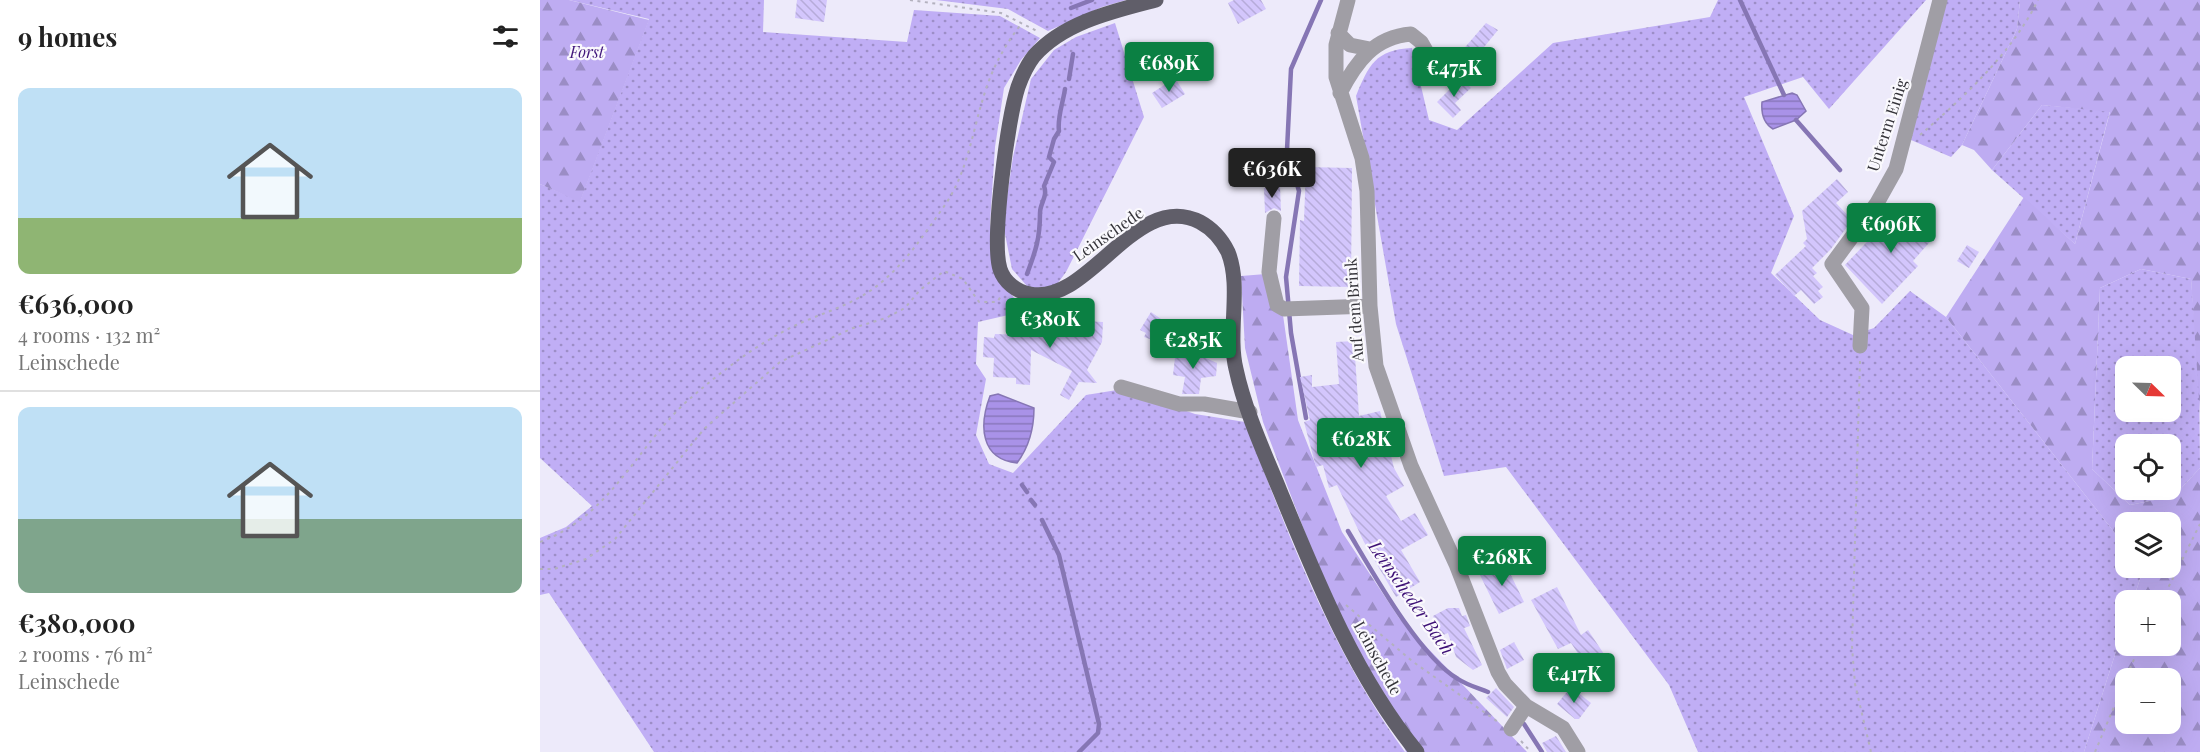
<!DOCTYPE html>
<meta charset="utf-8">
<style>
:root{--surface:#fff;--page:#f2f2f2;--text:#222;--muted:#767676;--line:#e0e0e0;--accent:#0b8043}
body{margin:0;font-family:"Playfair Display",serif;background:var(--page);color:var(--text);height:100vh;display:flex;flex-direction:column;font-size:22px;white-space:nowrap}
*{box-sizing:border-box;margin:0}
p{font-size:20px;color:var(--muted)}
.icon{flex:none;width:33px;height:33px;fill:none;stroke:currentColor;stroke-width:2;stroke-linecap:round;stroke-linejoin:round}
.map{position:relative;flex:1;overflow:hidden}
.side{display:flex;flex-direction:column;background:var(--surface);width:540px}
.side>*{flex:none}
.needle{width:39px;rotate:113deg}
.tools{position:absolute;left:1575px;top:356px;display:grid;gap:12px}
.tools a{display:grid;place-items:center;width:66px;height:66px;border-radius:12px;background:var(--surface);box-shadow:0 6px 24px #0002;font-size:30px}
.price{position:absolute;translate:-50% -51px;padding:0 14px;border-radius:6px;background:var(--accent);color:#fff;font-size:20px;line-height:39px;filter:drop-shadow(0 2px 3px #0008)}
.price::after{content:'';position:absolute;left:50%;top:36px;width:18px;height:14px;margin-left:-9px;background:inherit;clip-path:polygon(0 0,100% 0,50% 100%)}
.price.selected{background:#222;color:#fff}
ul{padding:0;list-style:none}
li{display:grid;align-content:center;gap:12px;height:318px;padding:0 18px}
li+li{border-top:2px solid var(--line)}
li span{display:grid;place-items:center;height:186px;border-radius:12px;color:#555}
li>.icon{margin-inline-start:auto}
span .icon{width:108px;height:108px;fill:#fffc;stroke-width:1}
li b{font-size:26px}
h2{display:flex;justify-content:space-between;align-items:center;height:72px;padding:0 18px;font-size:26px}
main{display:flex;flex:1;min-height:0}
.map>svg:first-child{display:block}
</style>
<main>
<section class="side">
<h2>9 homes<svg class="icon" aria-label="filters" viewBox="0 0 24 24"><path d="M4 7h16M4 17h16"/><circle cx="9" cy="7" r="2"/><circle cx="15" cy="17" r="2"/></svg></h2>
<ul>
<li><span style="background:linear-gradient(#bfe0f5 70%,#8fb573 0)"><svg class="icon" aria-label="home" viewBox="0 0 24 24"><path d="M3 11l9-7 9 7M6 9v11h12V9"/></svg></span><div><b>€636,000</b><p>4 rooms · 132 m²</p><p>Leinschede</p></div></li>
<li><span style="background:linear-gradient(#bfe0f5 60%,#7fa58c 0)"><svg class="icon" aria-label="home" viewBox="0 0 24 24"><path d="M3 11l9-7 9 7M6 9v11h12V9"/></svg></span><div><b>€380,000</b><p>2 rooms · 76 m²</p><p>Leinschede</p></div></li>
</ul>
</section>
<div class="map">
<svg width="1660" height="752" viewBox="0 0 1660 752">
<defs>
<pattern id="grass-dots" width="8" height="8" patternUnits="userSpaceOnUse" patternTransform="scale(1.5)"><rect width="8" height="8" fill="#c0aef5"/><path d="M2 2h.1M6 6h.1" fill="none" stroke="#9d8ec7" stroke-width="1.8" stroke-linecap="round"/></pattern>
<pattern id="forest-firs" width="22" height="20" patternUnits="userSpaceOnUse" patternTransform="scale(1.5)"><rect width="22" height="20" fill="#beacf2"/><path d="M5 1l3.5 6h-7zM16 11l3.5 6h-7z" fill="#9b8dc5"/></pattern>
<pattern id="water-rules" width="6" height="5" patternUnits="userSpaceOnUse" patternTransform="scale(1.5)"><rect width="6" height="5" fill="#a992e8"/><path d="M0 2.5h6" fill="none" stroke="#8a78bd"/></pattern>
<pattern id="building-back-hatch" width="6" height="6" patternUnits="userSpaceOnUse" patternTransform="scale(1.5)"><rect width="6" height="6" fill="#d3c6fc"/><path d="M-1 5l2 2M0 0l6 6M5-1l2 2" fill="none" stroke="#b6abd9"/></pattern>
</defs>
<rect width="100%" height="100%" fill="#edeafa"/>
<path fill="url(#grass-dots)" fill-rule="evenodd" d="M29 0H224L223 32 367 42 374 10 460 16 500 38 481 60 464 88 455 147 450 223 458 278 480 305 499 308 438 322 436 364 446 379 436 435 449 464 473 473 546 395 577 390 603 396 655 414 705 422C749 537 792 652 865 752H114L9 593 0 595V538L26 527 52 506 0 458V184L40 201 109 19Z
M396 0H586L562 7 508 31 468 9Z
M1178 0H1386L1289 109 1263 77 1204 97 1254 216 1231 273 1280 320 1313 335 1334 328 1370 291 1406 317 1585 546 1586 567H1604L1593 600H1586L1585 623 1544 752H1158L1129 685 966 467 904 476 856 324 816 96C829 65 835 50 872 48L889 120 917 130 1013 43 1170 17Z
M1403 0H1480L1477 29 1422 145 1411 157 1371 140Z
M575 23 604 117 526 272 512 291 493 293 472 269 463 224 473 157 491 79 514 50 536 37Z
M1502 105 1570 111 1535 244 1452 170Z
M1601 269 1651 279 1659 375 1660 468 1634 496 1590 505 1552 469 1560 288ZM1586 366H1630V411H1586ZM1586 444H1630V489H1586Z"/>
<path fill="url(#forest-firs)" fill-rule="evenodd" d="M0 0H29L109 20 40 202 0 184Z
M1480 0H1660V414L1651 279 1601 269 1560 288 1552 469 1590 505 1634 496 1660 468V752H1544L1585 623 1586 645H1630V600H1593L1604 567H1630V522H1586L1585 546 1406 317 1484 197 1535 244 1570 112 1502 105 1452 170 1434 150 1422 145 1477 29ZM1586 678H1630V723H1586Z
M737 273 758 420 802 532 859 618 987 752H866L852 714 799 622 723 422 705 348 701 276Z"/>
<path fill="url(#water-rules)" stroke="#8676b4" stroke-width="1.5" d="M1252 93 1257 95 1266 111 1256 120 1233 129C1223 123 1221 113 1222 102Z
M458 394 494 408C494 428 489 447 477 463 440 459 439 425 450 396Z"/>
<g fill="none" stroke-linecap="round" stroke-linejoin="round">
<path stroke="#8676b4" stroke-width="4.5" d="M1200 0 1244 95
M531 8 552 0
M529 79 533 54
M1256 120 1300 170
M487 274C496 250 500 238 500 213 500 203 508 197 504 186L514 162 509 157 514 139 519 131C517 118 523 103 525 89
M766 418 751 333 746 277 759 191 747 150 751 69 781 0
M482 485 487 492
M491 500 495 505
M502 520 519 555 559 724 558 733 539 752
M808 531C832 571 879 656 918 679 927 685 938 688 948 692
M984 724 1002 752"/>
</g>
<path fill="url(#building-back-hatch)" d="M257 0H287L284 22 255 18Z
M694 0H721L726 9 698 24 688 3Z
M946 23 958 30 940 52 945 58 925 75 914 60Z
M635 78 645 94 622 108 612 93Z
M921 78 931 88 915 103 921 110 913 118 897 102Z
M766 167 812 168 811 287 759 286 760 220 764 221Z
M1297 179 1308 192 1296 203 1312 220 1291 249 1272 268 1277 273 1273 276 1283 287 1278 291 1283 297 1274 304 1261 290 1254 296 1235 275 1266 246 1263 243 1267 239 1262 211Z
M740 187 741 211 734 208 725 213 724 188Z
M1362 205 1395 236 1373 261 1378 266 1342 304 1305 265Z
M1427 245 1439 252 1429 268 1417 261Z
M526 301 549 314 545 321 563 322 562 342 547 370 557 383 539 382 529 400 520 395 532 371 491 350 490 385 476 384V378L453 377 454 358 443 357 444 337 454 338 455 334 508 336Z
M611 312 621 319 616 327 636 335 632 347 604 337 606 333 600 330Z
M814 341 819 416 840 411 854 468 864 486 846 496 861 521 875 513 888 535 861 550 880 582 856 597 824 542 797 485 789 488 783 465 776 467 764 422 770 420 760 377 772 375V387L799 384 796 342Z
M636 349 648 350 677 363 676 376 661 378 659 394H642L645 377 633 375Z
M964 561 984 602 959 614 939 573Z
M1017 587 1041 635 1048 630 1064 654 1049 664 1044 656 1041 658 1031 643 1018 649 991 600Z
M908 608H919L922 616 926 615 930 626 924 628 942 665 933 670 916 657 908 633 901 636 893 616Z
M974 642 984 660 967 669 960 650Z
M1031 687 1051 703 1039 719H1035L1017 704Z
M956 688 974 707 967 717 946 698Z
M1016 736 1026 752H1007L1002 743Z"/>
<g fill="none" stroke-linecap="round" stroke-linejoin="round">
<path stroke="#b3b1be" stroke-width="2" stroke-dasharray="3 4.5" stroke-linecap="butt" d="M370 0 461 13 499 32
M1380 135C1424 97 1472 53 1498 0
M1320 361 1312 647 1315 684 1331 752
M0 542C70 516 94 451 145 403 179 373 215 345 256 325 280 314 308 306 330 291 362 269 383 236 405 205 429 170 433 126 447 86 455 63 467 42 482 23
M0 569H14L46 559 75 539 164 429 240 362 313 328 346 318 365 308 380 290 404 271 423 279 439 302H457L462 295
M1622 600 1660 524
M806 605 872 661 958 722
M981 741 991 752
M1555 752 1600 645"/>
<path stroke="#a09ea5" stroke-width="15" d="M808 0 796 45V77L822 158 827 191 830 306 836 366 871 466 916 564 958 672 965 684 986 706 971 729
M798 33 810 45 830 49
M800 93C816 62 834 37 871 34L881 42 897 70
M734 218 729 272 737 305 744 309 830 306
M1320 346 1322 308 1292 264 1337 203 1356 169 1400 0
M581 387 639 404H664L710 412
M986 706 1023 728 1038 752"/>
<path stroke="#605e69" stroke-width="15" d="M616 0C574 11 524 22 494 56 487 65 482 76 478 87 468 118 451 240 460 269 464 282 477 292 490 294 549 306 596 189 660 222 673 229 682 240 688 252 702 287 687 332 696 369 705 411 724 452 740 491 777 581 815 676 877 752"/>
</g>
<g text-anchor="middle" stroke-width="4.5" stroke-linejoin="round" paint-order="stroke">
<g font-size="16" font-style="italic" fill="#40167b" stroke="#faf9fd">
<text x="47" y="58">Forst</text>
</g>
<g font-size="16" fill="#35343a" stroke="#faf9fd">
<text transform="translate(1347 125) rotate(-72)" y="6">Unterm Einig</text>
<text transform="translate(568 234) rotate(-35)" y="6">Leinschede</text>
<text transform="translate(814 310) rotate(-94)" y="6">Auf dem Brink</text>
<text transform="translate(838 658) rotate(61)" y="6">Leinschede</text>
</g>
<g font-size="18" font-style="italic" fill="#3d1076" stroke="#faf9fd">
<text transform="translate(871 598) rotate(55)" y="6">Leinscheder Bach</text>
</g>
</g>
</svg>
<div class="tools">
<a><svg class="needle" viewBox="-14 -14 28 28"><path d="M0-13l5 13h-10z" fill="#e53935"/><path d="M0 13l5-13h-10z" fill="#767676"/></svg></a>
<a><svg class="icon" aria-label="locate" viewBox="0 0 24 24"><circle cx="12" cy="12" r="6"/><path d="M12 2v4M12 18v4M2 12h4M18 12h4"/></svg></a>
<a><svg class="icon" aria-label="layers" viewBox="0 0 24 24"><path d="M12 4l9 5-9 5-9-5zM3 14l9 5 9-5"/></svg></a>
<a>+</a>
<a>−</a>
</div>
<b class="price" style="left:629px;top:93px">€689K</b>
<b class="price" style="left:914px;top:98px">€475K</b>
<b class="price selected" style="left:732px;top:199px">€636K</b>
<b class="price" style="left:1351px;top:254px">€696K</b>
<b class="price" style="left:510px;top:349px">€380K</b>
<b class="price" style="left:653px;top:370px">€285K</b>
<b class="price" style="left:821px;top:469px">€628K</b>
<b class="price" style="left:962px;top:587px">€268K</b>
<b class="price" style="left:1034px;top:704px">€417K</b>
</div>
</main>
